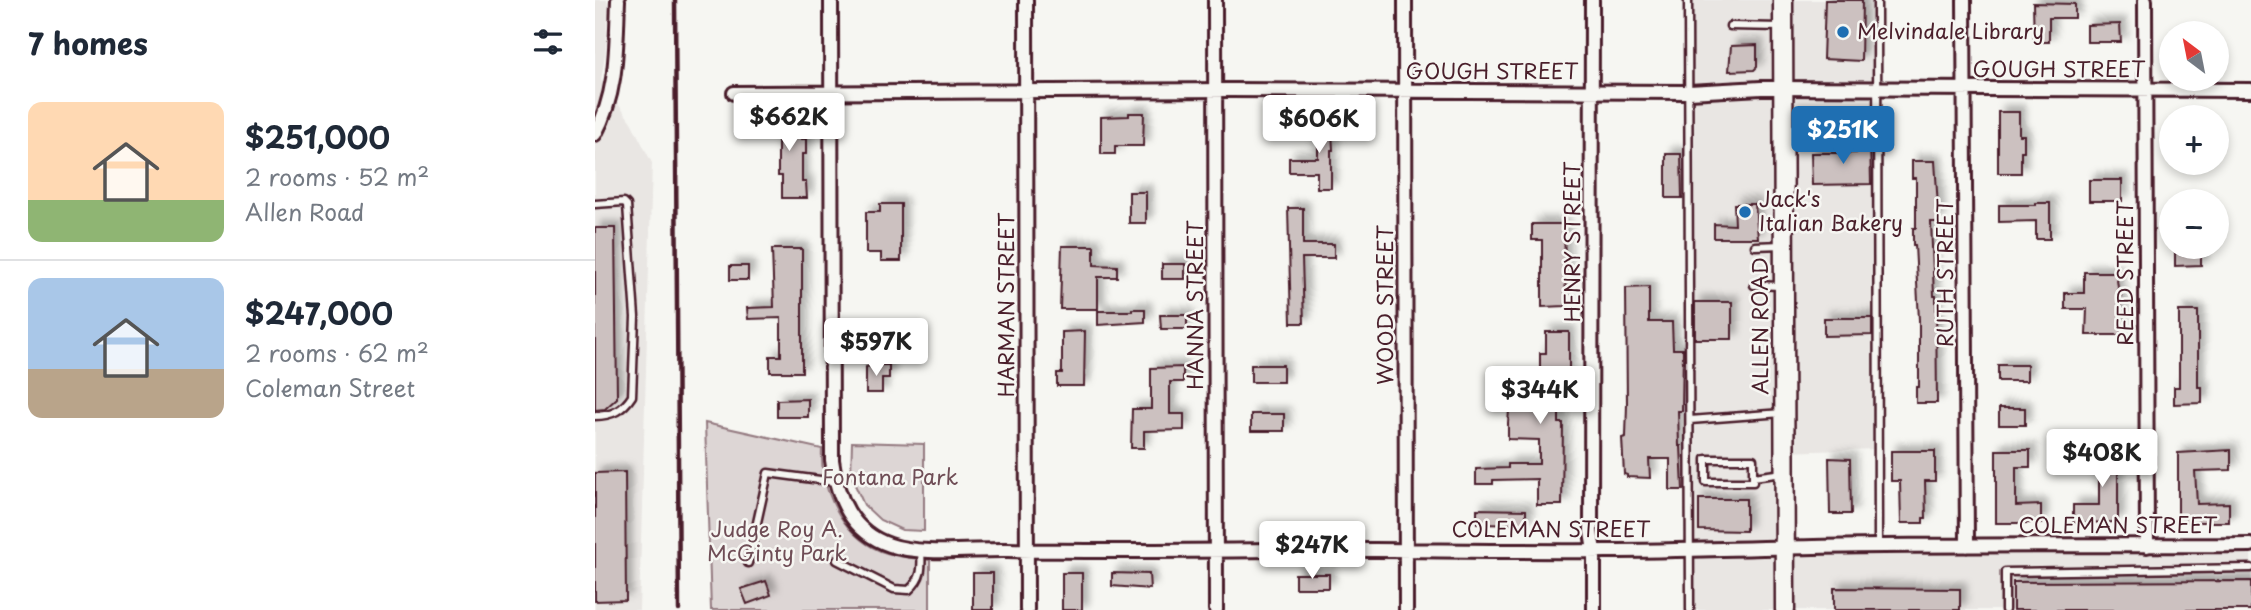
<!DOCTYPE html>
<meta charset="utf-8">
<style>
:root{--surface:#fff;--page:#f2f2f3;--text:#1f2937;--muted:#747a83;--line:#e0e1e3;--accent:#1f6fb2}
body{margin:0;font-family:"Playpen Sans",sans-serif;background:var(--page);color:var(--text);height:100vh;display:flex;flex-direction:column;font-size:26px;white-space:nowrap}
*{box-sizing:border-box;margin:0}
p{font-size:23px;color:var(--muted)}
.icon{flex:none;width:38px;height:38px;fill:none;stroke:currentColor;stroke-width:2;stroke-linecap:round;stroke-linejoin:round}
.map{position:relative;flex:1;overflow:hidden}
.sheet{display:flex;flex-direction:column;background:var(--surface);width:595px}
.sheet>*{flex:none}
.needle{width:46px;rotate:328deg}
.buttons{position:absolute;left:1564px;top:21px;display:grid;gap:14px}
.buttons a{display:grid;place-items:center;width:70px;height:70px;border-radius:50%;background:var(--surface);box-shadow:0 4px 10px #0003;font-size:35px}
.price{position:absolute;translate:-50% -60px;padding:0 16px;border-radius:7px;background:#fff;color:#222;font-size:23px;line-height:46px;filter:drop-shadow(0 2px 4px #0008)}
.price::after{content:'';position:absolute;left:50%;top:42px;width:21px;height:16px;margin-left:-10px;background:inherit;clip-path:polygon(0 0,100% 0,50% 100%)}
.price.on{background:var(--accent);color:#fff}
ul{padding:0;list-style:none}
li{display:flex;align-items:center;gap:21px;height:175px;padding:0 28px}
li+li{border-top:2px solid var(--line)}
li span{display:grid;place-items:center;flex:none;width:196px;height:140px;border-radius:14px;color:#555}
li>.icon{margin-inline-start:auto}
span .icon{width:84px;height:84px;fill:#fffc;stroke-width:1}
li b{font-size:30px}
h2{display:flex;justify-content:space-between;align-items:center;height:84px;padding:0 28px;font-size:30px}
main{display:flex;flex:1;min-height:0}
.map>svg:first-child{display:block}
</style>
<main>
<section class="sheet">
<h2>7 homes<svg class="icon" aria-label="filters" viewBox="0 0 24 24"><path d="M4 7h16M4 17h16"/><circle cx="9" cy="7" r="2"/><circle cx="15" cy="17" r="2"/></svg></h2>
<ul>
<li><span style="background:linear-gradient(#ffd9b3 70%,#8fb573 0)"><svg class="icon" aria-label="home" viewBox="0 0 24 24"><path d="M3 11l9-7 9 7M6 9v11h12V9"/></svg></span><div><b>$251,000</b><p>2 rooms · 52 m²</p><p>Allen Road</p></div></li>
<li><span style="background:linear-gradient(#a9c7e8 65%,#b9a48a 0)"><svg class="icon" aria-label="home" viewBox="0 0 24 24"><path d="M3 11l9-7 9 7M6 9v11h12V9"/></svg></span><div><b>$247,000</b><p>2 rooms · 62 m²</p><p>Coleman Street</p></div></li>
</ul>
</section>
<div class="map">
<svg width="1656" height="610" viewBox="0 0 1656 610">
<defs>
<filter id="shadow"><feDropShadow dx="6" dy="-6" stdDeviation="3.5" flood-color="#0004"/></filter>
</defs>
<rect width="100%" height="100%" fill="#f6f6f2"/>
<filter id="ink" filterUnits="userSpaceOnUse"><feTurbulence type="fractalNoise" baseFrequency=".0143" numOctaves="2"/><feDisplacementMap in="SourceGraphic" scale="14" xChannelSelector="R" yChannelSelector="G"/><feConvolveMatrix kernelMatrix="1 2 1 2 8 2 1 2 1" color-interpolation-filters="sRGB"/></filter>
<g filter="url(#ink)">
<path fill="#e9e6e3" d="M0 0H12L13 5 11 48 6 80 36 122 57 163 44 610H0Z
M1093 0H1282V449L1189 452 1190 549 1656 545V610H1095Z"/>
<path fill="#ddd6d5" stroke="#947a80" stroke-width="2" d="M110 423 227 449C225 484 242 524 272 544 289 556 314 558 335 560V610H116Z
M257 442 329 444V531L307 530 285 520 269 505 256 476Z"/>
<path fill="#ccc1c0" stroke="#4a1f2b" stroke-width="2" filter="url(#shadow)" d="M1230 0H1267L1266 61 1228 59Z
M1438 3 1480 4V18H1454V42H1439Z
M1525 24 1526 42H1492V25Z
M1162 45V67L1159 70 1134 71 1136 46Z
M1403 112H1424V135H1429V151H1426V173H1403Z
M534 113H549L548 146H520V154H506V117L534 116Z
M723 113H736L738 150H736V188H722V172H694V158H723Z
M170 115H206V139H211V154H207V182H211L212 198H187V176H183V132H170Z
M1260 139H1275L1276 184 1217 185 1216 153H1261Z
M1071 154H1086L1087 198H1071Z
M1317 161H1340L1344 222H1336L1339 296H1341L1342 403H1321V387H1324V320L1320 245H1318V228H1321V178H1317Z
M1494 180H1527V201H1494Z
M534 192H551V223H534Z
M1441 203H1455V239H1441V221L1404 222V205H1441Z
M285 204H306V261H286V253H271V212H285Z
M1139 204H1160L1163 238H1119V224L1140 225Z
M693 208H708V244H739V258H707L709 323H696Z
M937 224H969L971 306 947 307V240H937Z
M0 228H20L22 398 10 409 0 410Z
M467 246H499V265L522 266V277H503V309H465Z
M177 249H207V372H175V356H186V318L153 319 152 308 179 307Z
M1580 249H1606V265L1580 266Z
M567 264H590V279H567Z
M135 266H153V280H135Z
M1489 272H1521L1524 296H1526V335H1491L1492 309H1470V293H1489Z
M1054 287V322H1077L1078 349H1088L1087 411H1083L1084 446H1086L1088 490H1075V459H1054L1055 478 1032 477V475L1029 474 1027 438 1031 437 1032 404 1031 288Z
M1100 302H1137V339H1100Z
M537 309H550V322L503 325V311H537Z
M1584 311H1603V387H1607V403L1579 404V387H1584Z
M565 315H592V329H566Z
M1229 318H1277V335L1229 336Z
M490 331 489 386H462V373H467V332Z
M951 332H974V370H969V392H964V423H968L967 505H942V479L898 480V484H881V469L913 468V464H944V440L913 439V423L915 398 945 397V353H951Z
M280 365H294V378H287V393H271V367Z
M656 365H688V382H656Z
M1403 365H1432V381H1403Z
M588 367V382H575V414H589V430L549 431V448H536L537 409H556V368Z
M213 399V417H182V400Z
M1404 408H1430V425H1404Z
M656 414H689V431H656Z
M1401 450H1435V467H1421V506L1446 505V523H1401Z
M1523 450V522L1478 523V505H1504V466H1489V451Z
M1636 450V470L1600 471 1602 504 1634 503V522H1583V453Z
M1296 451H1340V481H1330L1331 518H1328V523H1306L1305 481H1296Z
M1234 458 1255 459 1256 514H1235Z
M30 472 31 600 0 601V473Z
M1104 499H1151V531L1104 530Z
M882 509 931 510V525L882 524Z
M378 573H398V610H378Z
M467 573H487V610H467Z
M517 573 554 574 555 589 517 586Z
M700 574H734V588H700Z
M171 581 176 595 152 604 146 589Z
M1656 581V610H1418V582Z
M1239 588 1365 589V610H1239Z"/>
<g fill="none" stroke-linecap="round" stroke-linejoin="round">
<g stroke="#4a1f2b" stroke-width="11">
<path id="service" d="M1093 0 1095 610
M1282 0 1283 546
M1135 26 1186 27
M1190 129 1275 124
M0 204 29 202 32 205 40 317 37 396C28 410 17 416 0 416
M1160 246 1187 245
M1159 285 1185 286
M1095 420 1187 413
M1158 477V459H1111V482H1158V477L1188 473
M242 560 299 589 314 590C328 578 327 567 326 550
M153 563 173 473 240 482
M1410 610V572L1656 568"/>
</g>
<g stroke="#4a1f2b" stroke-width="18">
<path id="minor" d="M236 0 237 460C242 498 256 532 295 545 326 556 380 549 413 550 502 552 591 551 680 550 791 549 901 552 1012 551 1081 551 1151 548 1219 547 1365 544 1511 546 1656 545
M431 0 432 610
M620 0 621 610
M810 0 811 610
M997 0 996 532 999 551V610
M1369 0 1372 546
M1550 0 1552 546
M139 93 636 90 1094 92 1166 88 1656 90
M0 134C23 92 21 47 23 0"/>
</g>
<g stroke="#4a1f2b" stroke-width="23">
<path id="secondary" d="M1188 0 1190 610"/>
</g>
<use href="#service" stroke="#f6f6f2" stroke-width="6"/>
<use href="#minor" stroke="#f6f6f2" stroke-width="12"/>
<use href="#secondary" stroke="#f6f6f2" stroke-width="18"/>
<path stroke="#4a1f2b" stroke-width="4.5" d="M80 0 84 610"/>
</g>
</g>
<g fill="#1f6fb2" stroke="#f6f6f2" stroke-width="2.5">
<circle cx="1248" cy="32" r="7"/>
<circle cx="1150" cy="212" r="7"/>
</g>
<g text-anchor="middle" stroke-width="5" stroke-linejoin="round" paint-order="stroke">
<g font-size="21" fill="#4a1f2b" stroke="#f6f6f2" text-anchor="start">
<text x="1262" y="39">Melvindale Library</text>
<text x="1164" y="207">Jack's<tspan x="1164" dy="24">Italian Bakery</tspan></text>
</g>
<g font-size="21" fill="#4a1f2b" stroke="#f6f6f2">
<text x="1464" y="77">GOUGH STREET</text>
<text x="897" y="79">GOUGH STREET</text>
<text transform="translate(978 242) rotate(-90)" y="7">HENRY STREET</text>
<text transform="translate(1351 273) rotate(-90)" y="7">RUTH STREET</text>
<text transform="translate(1531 273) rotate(-90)" y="7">REED STREET</text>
<text transform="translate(412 305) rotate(-90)" y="7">HARMAN STREET</text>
<text transform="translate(601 305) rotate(-90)" y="7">HANNA STREET</text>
<text transform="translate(791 305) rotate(-90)" y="7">WOOD STREET</text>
<text transform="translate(1166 326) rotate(-90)" y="7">ALLEN ROAD</text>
<text x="1523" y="533">COLEMAN STREET</text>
<text x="956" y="537">COLEMAN STREET</text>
</g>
<g font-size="21" fill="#6f4d56" stroke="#f6f6f2">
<text x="295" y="485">Fontana Park</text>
<text x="182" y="537">Judge Roy A.<tspan x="182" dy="24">McGinty Park</tspan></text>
</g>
</g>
</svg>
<div class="buttons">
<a><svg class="needle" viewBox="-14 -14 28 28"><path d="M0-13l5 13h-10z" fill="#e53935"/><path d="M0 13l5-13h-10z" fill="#747a83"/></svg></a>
<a>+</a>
<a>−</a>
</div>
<b class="price" style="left:194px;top:153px">$662K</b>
<b class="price" style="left:724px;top:155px">$606K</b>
<b class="price on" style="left:1248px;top:166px">$251K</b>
<b class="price" style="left:281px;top:378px">$597K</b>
<b class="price" style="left:945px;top:426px">$344K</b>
<b class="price" style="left:1507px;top:489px">$408K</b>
<b class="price" style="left:717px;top:581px">$247K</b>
</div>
</main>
